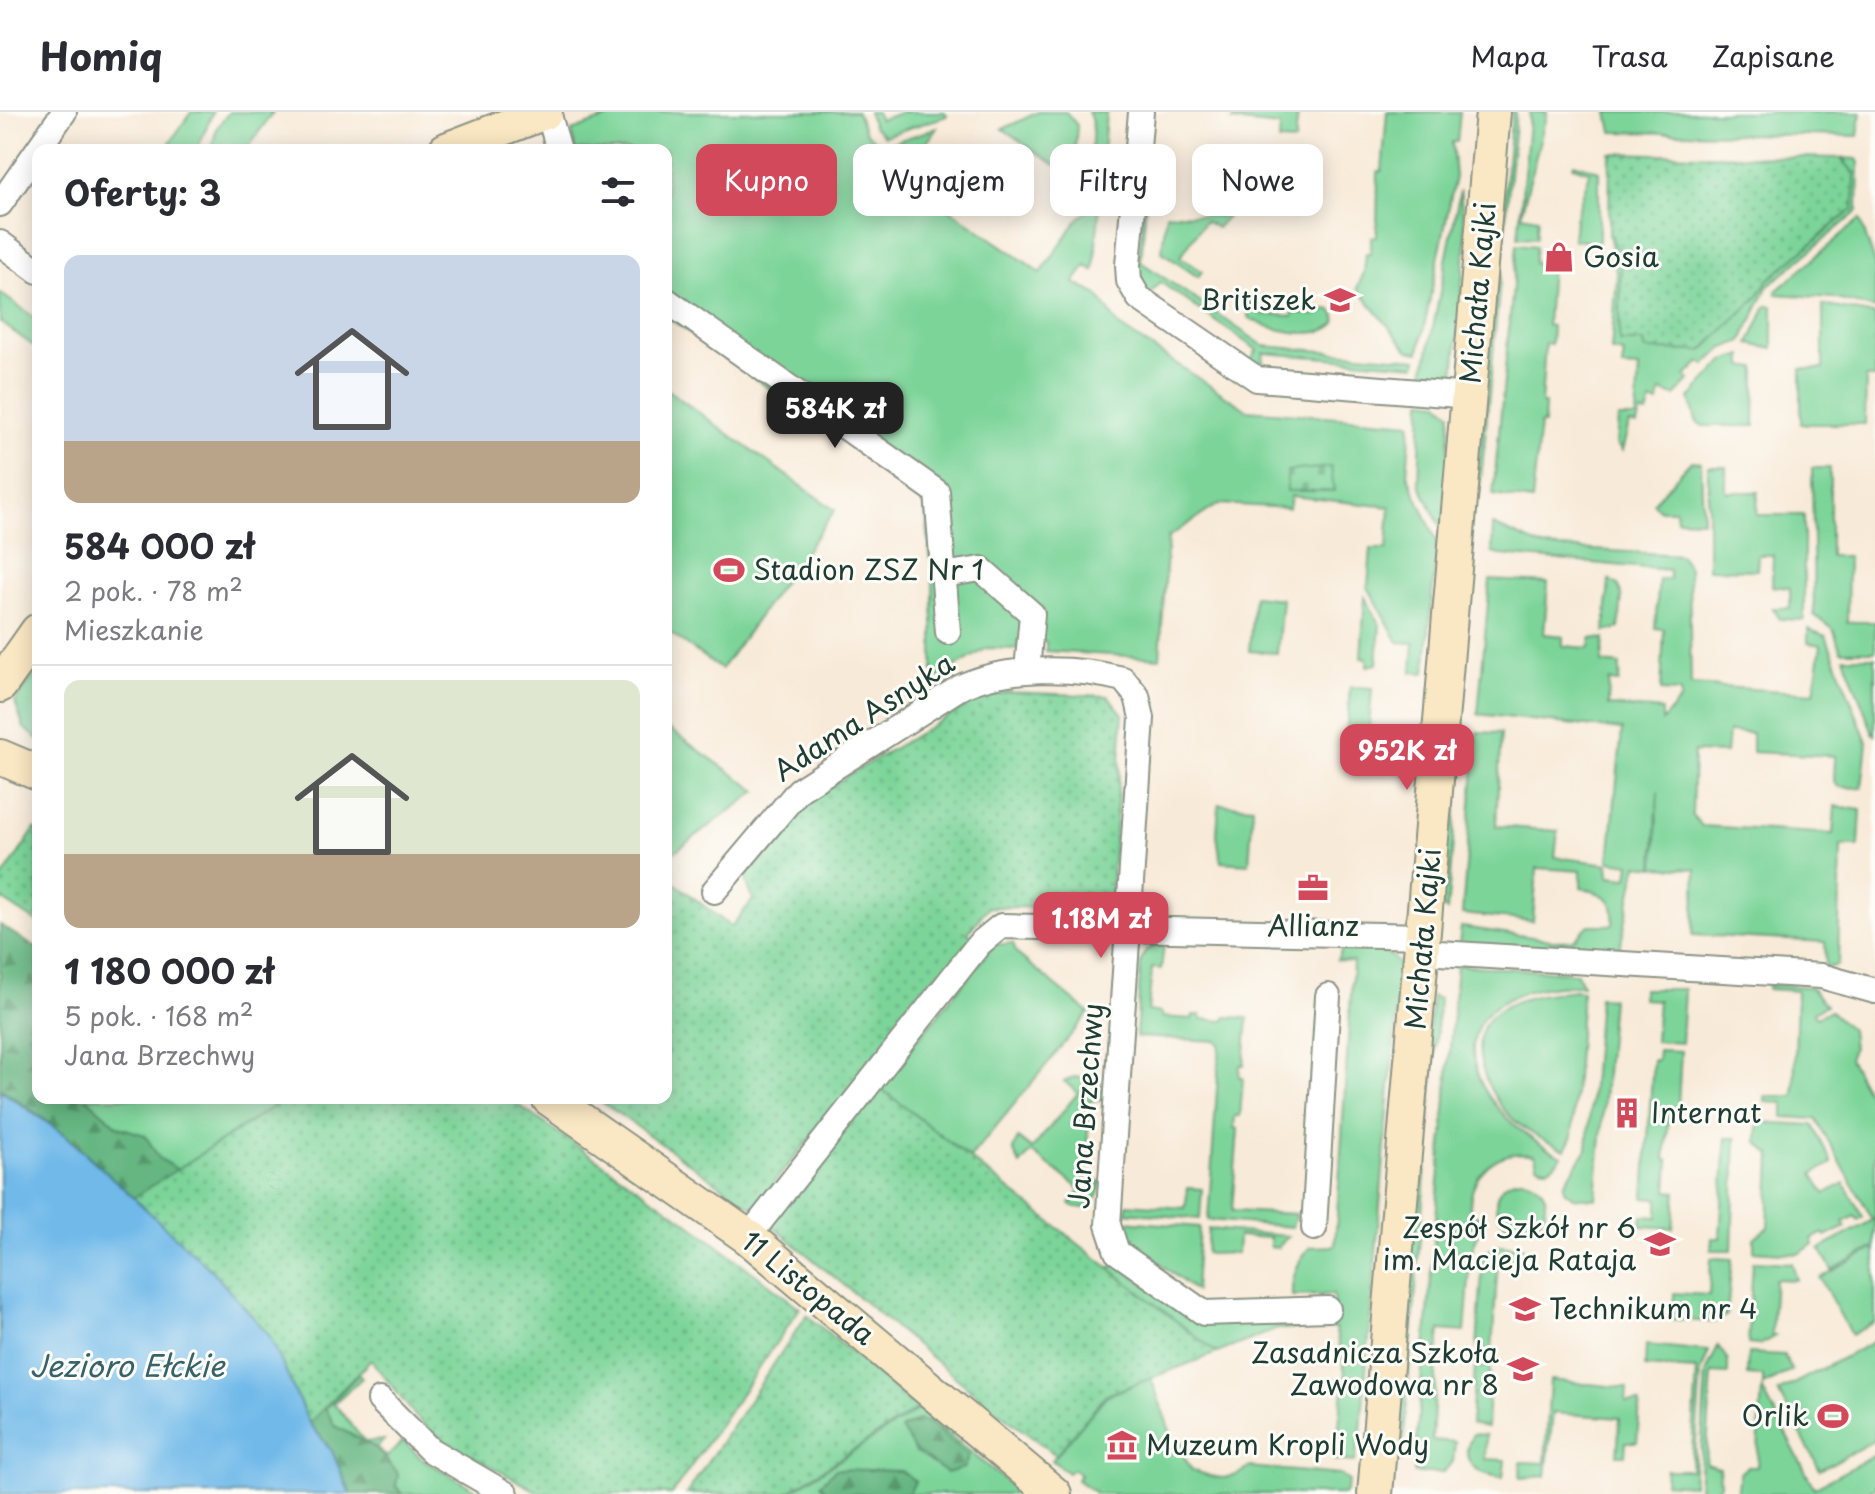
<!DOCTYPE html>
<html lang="pl">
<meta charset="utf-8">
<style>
:root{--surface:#fff;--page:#f2f2f3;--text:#2b2b33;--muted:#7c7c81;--line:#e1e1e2;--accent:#d1495b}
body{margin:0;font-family:"Playpen Sans",sans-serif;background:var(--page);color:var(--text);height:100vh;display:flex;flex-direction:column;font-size:30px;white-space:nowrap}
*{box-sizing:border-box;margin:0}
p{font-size:26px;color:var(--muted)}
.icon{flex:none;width:44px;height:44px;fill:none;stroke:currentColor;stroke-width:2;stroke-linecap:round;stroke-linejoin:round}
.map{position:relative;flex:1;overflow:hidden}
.details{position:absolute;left:32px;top:32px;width:640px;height:960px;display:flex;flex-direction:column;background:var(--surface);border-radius:16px;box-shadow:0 4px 20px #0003}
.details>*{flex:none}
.guide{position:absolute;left:696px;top:32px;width:760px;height:72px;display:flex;gap:16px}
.price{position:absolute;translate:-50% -68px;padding:0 18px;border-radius:16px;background:var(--accent);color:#fff;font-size:26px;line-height:52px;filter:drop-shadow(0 2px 4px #0008)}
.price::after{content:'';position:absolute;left:50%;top:48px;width:24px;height:18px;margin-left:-12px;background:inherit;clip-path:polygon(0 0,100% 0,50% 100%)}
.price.selected{background:#222;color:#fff}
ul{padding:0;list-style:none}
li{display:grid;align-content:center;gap:16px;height:424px;padding:0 32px}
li+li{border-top:2px solid var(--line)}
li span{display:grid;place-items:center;height:248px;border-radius:16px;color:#555}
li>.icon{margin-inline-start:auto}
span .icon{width:144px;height:144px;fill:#fffc;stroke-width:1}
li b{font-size:34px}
h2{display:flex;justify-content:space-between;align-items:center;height:96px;padding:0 32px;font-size:34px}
.pill{padding:0 28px;border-radius:16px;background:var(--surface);box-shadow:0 4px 20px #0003;font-size:28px;line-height:72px}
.pill.selected{background:var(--accent);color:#fff}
header{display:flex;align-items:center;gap:48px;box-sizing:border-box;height:112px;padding:0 40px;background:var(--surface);border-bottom:2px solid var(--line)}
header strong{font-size:38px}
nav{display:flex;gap:44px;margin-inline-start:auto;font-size:28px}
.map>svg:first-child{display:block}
</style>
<header>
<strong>Homiq</strong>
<nav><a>Mapa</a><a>Trasa</a><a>Zapisane</a></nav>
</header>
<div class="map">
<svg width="1875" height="1382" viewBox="0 0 1875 1382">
<defs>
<pattern id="forest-firs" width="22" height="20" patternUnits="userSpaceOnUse" patternTransform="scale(2)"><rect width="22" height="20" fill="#65b681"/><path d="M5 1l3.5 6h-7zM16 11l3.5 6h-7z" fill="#53956a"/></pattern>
<pattern id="cemetery-stones" width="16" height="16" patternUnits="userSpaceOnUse" patternTransform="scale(2)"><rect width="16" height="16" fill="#7cd499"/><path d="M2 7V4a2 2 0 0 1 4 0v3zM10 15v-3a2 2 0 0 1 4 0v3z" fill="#65ad7e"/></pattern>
<pattern id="garden-dots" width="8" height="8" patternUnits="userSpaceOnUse" patternTransform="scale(2)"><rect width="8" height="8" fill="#7cd499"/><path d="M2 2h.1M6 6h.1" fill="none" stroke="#65ad7e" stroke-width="1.8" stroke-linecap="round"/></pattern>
</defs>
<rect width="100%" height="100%" fill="#fdfcf7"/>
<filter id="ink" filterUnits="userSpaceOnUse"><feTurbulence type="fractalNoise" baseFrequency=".0125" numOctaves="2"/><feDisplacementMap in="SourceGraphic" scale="16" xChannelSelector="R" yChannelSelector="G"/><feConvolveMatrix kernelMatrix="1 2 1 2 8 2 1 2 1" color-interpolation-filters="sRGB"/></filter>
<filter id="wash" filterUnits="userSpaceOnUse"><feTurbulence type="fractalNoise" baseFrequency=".006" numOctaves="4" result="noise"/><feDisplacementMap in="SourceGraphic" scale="32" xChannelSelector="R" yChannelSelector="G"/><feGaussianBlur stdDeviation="1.8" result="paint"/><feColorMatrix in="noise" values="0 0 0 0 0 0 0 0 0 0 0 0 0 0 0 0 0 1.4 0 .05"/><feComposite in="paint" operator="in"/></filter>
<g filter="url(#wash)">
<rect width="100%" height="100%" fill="#f8ead8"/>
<path fill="#7cd499" stroke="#4e8866" stroke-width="2" d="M191 0H213L197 38H165Z
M229 0H273L246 38H211L217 16Z
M623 0H857L865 20 882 34 937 16 903 65 1041 161 1078 107 1100 89 1094 159 1086 154 1074 171 1098 183 1119 214 1247 298 1411 311 1407 362 1437 430 1425 561 1412 560 1414 531 1398 530 1368 475 1371 437H1387L1390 395 1291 384 1289 396 1219 392 1168 425 1160 546 1046 539V530L1018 528 1017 537 987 536 933 569V471L924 385 666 204V38H575L572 19Z
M868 0H876L880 8 902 0H945L947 4 884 24 873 14Z
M1038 0H1066L1077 13 1075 41 1064 54 1055 53 1003 17Z
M1088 0H1106L1101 69 1094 66C1085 45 1099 18 1088 0Z
M1238 0H1298L1295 30 1279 29 1280 14 1232 9Z
M1387 0H1460L1457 30H1452L1455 65 1419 240 1408 238 1357 176 1364 161 1366 141H1371V125L1377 124 1378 60 1382 59Z
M1512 0H1516L1479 388 1475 383Z
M1530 0H1547L1521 103 1538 106 1536 126 1518 125Z
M1608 0H1861L1858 24 1612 20Z
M1840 46 1857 47 1859 51 1858 99 1767 175 1742 229 1722 237 1705 253 1700 250 1686 264 1690 268 1675 284 1661 279 1658 291 1651 290 1647 302 1640 301 1637 313 1629 312 1622 339 1616 332 1618 306H1636L1639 256 1622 255 1624 241 1611 239 1617 165 1609 122 1621 143 1619 230H1645V237L1702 239 1757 185 1768 168 1854 96 1846 49Z
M1574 51 1599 59V130L1573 128 1575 107 1590 60 1573 54Z
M1460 78 1466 127 1454 264 1438 271H1422Z
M1146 93 1141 150 1264 234 1417 247 1416 253 1264 241 1262 258 1248 252 1257 238 1160 170 1149 183 1137 162 1143 96Z
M1166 101 1227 105 1217 116 1205 109 1180 145 1202 159 1198 165 1162 140Z
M1860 107 1875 151V197L1833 186 1777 182 1776 179Z
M1517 132 1536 134 1534 151 1551 153 1547 213 1552 214 1551 232H1545L1541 292H1545L1544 312H1540L1532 389 1493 383Z
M0 181 38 208V237L0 210Z
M1249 190 1262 202 1293 204V200L1314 203 1330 197 1335 202 1336 211C1318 230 1267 218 1248 205Z
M1823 193 1875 203V266H1866L1865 312H1801V257H1823Z
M1766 194H1773V237L1749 232Z
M1743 243V254L1756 256 1755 314H1703L1696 309 1690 286 1724 249Z
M666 277 835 398 721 557 666 518Z
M1422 288 1439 290 1451 301 1444 422 1419 371Z
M1691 349 1701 350 1703 408 1677 407 1676 398H1660L1653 391Z
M1708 354H1726V380H1758L1757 403H1804V508L1780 507 1773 496H1790V476L1772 474 1773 443H1758L1757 458 1708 457Z
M1812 356H1830V444H1848L1847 510H1875V539H1841L1833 517 1814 503Z
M1493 413 1543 435 1680 443 1689 456 1691 573 1814 581 1821 533 1808 531V517L1826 524 1867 630 1862 676 1839 675 1834 670 1835 644 1752 640V621L1728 620 1726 641 1694 640 1692 703 1702 714 1833 722 1835 694 1861 698 1859 734H1841L1838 853 1826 856 1825 830 1693 823 1696 757 1655 755 1658 679 1654 755 1637 753 1619 841 1459 832 1461 815 1560 829 1573 828 1589 813H1613C1615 783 1607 785 1581 775V759L1537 756 1533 809 1462 802 1477 620 1501 621 1496 714 1558 719 1555 745 1608 752 1609 764 1628 766 1630 752 1609 749 1622 618 1478 602 1490 468 1548 471 1544 522 1563 524V534L1590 536 1591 526 1604 527 1602 551 1620 553 1619 570 1609 569 1608 594 1662 598V609L1681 587 1680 580 1661 579 1664 517 1655 516 1659 467H1669V458L1501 443 1492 441Z
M1609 468 1618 473 1622 484 1619 516 1605 520Z
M1254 484 1282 487 1277 541 1249 539Z
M1365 485 1380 513 1377 552 1367 554V546H1361Z
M1844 545H1875V623L1873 621Z
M38 558V627L24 616 15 590Z
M1350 575 1372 576 1368 631 1346 628Z
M666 615 757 679 666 746Z
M1463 615 1447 799 1440 793 1455 622Z
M1219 692 1253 695 1249 752 1221 750 1217 723Z
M0 813 38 838V986H268L277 992 133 1086 65 1023 0 978Z
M1013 831 1016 841 1089 901 970 1046 879 975 994 833Z
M1156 833H1164L1161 857 1152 856 1148 899 1162 901V905L1192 907 1193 903H1201V907L1225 909 1226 905 1248 906 1244 953H1240L1239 965 1243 966 1240 1004H1235L1234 1016 1238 1017 1232 1099 1296 1102 1292 1115 1208 1108 1220 933 1217 929 1136 925 1141 849 1146 838Z
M1342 837C1363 838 1391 832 1400 856L1361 1318 1355 1350 1335 1348 1345 1260 1335 1216 1277 1217 1217 1241 1110 1157 1116 1150 1182 1201 1207 1212 1334 1206 1333 1183 1292 1184C1291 1165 1297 1150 1310 1135L1335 1134 1353 850 1337 848Z
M1457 853 1577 861 1582 873C1429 873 1451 991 1562 1044 1555 1052 1548 1061 1537 1053L1535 1043C1495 1035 1468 1063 1470 1102L1479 1104 1481 1113 1471 1142 1465 1220 1440 1218 1438 1238H1425Z
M1768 872 1810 875 1826 893 1814 900 1816 905 1830 899 1851 918 1853 937 1849 947 1875 994V1135L1832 1158 1820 1137 1873 1108 1816 1007 1784 1005V991L1765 990V984H1794L1797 879 1768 877Z
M1643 877H1684L1681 931 1655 929 1658 888 1642 887Z
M1575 878 1582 879 1572 1024 1565 1038C1545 1029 1523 1019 1508 1002 1484 977 1463 923 1498 899 1519 884 1551 881 1575 878Z
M1432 884 1439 887 1402 1349 1394 1342Z
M1599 885 1612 886 1596 1087 1573 1085 1564 1078V1072L1587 1037Z
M1658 938 1681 939 1678 993 1669 1003 1665 1047 1669 1049 1667 1079 1676 1080 1673 1116 1641 1114 1642 1104 1658 1105V1087L1644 1086 1653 948H1657Z
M1074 965 1092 967 1106 981V989L1090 988 1085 1069 1101 1070C1099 1087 1089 1103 1070 1092L1081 1078 1031 1040 1020 1053 1013 1038 1018 1026 1032 1037 1078 981 1064 969Z
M1758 1010 1813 1013 1832 1051 1813 1062 1825 1082 1844 1071 1863 1105 1858 1108 1855 1104 1844 1110 1846 1115 1826 1125 1823 1121 1812 1127 1814 1132 1798 1142 1754 1139V1126L1768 1115 1771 1043 1757 1030Z
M1726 1026H1736L1732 1138H1711L1712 1126H1720Z
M1496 1092a25 25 0 1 1 50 0a25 25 0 1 1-50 0Z
M1188 1076 1202 1077 1200 1107 1126 1100 1127 1092 1185 1096Z
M1125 1109 1199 1115 1195 1179 1130 1128Z
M1208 1117 1288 1124 1278 1136 1270 1135V1126L1238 1124 1237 1141 1209 1142 1206 1141Z
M1496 1133 1523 1135 1522 1149 1498 1148 1492 1238 1477 1236 1483 1144Z
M1875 1136V1210L1851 1223 1820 1166Z
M1711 1146 1732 1147 1727 1203 1714 1210 1673 1207 1674 1181 1709 1183Z
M1753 1149 1792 1151 1797 1168 1775 1167 1771 1223 1775 1224 1759 1233 1748 1232Z
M1875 1229V1328L1820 1358 1778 1280Z
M1646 1233 1709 1239 1701 1260 1693 1373 1665 1371 1666 1358H1691L1697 1258 1645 1255Z
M1718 1234 1728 1248V1262L1712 1261 1706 1352 1719 1356 1720 1373 1714 1379H1699L1706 1261Z
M1748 1241 1784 1243 1792 1258 1763 1273V1264L1747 1263Z
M1423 1246 1437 1247 1432 1328 1455 1330 1453 1350 1442 1361H1414Z
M1475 1255H1490L1487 1315 1471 1312Z
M359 1262 362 1266 334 1291 365 1330 384 1328 377 1335 387 1345 403 1329 422 1347 483 1382H350L332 1339 310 1312Z
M1151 1266 1175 1333 1184 1330 1185 1346 1192 1358C1216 1367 1228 1371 1250 1355L1340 1363 1349 1369 1345 1382H1097L1077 1368 1080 1362 1073 1357 1068 1361 1052 1348 1106 1284Z
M1550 1268 1627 1276 1626 1290 1640 1291 1637 1330H1626L1625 1343H1617L1620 1306 1553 1301 1546 1364 1520 1366 1521 1350 1545 1351Z
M1762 1277 1814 1376 1875 1343V1376L1860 1382 1853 1379 1847 1382H1737L1740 1361 1747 1355H1757Z
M919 1297 1021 1382H787Z
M1473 1322 1486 1323 1485 1347 1505 1348 1503 1365C1478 1363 1456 1350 1473 1322Z"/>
<path fill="url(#forest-firs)" stroke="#427a5a" stroke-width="2" d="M0 813 38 837V911L28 921 38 938V986H86L119 1015 145 1023 159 1046 206 1075 335 1314 376 1336 398 1361 396 1374 402 1382H351L332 1339 310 1311 270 1222 213 1159 65 1022 0 976Z
M918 1308 929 1311 969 1343 964 1356 947 1361 915 1339 901 1317Z
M836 1357 901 1359 915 1369 909 1382H828L820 1372Z"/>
<path fill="url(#cemetery-stones)" stroke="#4e8866" stroke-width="2" d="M1331 355 1334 379H1287V359Z"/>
<path fill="url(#garden-dots)" stroke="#4e8866" stroke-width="2" d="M1610 41 1840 46 1855 61 1854 96 1768 168 1757 185 1702 239 1645 238 1644 230H1619L1621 143 1609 122Z
M1008 580 1108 584 1123 602 1111 786 1095 796 988 795 968 821 972 825 904 912 901 910 887 927 888 932 753 1096 596 986H666V764L731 815 753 788 745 765 800 696 847 664 979 586Z
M35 717 38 718V811L0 786V769Z
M879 975 1217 1241 1106 1283 1056 1343 995 1298 769 1111Z
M287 986H508L680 1105 800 1196 672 1382H542L441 1327 417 1306 371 1248 309 1311 269 1223 212 1159 133 1086Z
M807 1203 917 1297 785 1382H686Z"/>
<path fill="#70b9e9" stroke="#487b8e" stroke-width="2" d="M0 978 65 1023 121 1074 212 1159 269 1223 309 1311 332 1339 350 1382H0Z"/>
</g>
<g filter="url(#ink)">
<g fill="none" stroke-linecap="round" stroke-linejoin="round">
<g stroke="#8c9486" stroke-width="28">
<path id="street" d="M548 0 559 38
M1141 0 1128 153 1129 169 1139 186 1257 267 1470 284
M0 92 64 0
M0 131 38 159
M666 188 937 380 948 520
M943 463 981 457 1032 502 1027 559
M714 779 799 678 959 576C1004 553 1075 555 1123 567L1137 584 1142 606 1108 1113 1117 1140 1204 1201 1328 1197
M1422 840 1821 864 1875 879
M1314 1116 1328 884
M748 1125 979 832 1001 814 1424 824
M380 1288 430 1338 506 1382"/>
</g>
<g stroke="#8c9486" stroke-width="38">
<path id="secondary" d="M446 38 545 0
M0 573 38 519
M0 645 38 661
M549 986 748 1125 1054 1382
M1375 1382 1493 0"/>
</g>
<use href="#street" stroke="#fff" stroke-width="24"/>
<use href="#secondary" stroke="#fae7c3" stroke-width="34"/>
</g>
</g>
<defs>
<g id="shop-bare" transform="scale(2.4)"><path d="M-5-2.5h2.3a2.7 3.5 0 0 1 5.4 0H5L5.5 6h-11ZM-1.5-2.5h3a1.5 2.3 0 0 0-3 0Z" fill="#d1495b" stroke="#fdfcf7" stroke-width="2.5" paint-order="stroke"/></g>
<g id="school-bare" transform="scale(2.4)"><path d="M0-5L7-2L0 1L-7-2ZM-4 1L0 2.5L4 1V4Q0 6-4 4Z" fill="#d1495b" stroke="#fdfcf7" stroke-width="2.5" paint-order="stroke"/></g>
<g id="stadium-bare" transform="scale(2.4)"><path d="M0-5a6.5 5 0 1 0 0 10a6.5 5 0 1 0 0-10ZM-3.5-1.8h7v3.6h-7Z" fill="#d1495b" stroke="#fdfcf7" stroke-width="2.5" paint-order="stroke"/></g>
<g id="office-bare" transform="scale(2.4)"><path d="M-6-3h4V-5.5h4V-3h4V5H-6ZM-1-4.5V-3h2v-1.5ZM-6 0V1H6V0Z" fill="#d1495b" stroke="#fdfcf7" stroke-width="2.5" paint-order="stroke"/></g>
<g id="building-bare" transform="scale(2.4)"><path d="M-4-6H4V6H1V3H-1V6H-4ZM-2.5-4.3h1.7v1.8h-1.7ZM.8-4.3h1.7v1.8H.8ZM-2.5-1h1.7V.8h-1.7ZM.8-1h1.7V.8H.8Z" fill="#d1495b" stroke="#fdfcf7" stroke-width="2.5" paint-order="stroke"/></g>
<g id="museum-bare" transform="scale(2.4)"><path d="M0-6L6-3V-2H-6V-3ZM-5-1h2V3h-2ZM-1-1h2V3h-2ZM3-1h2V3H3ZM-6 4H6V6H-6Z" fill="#d1495b" stroke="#fdfcf7" stroke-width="2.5" paint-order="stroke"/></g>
</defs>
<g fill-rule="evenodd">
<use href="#shop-bare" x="1559" y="145"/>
<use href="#school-bare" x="1340" y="188"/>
<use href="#stadium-bare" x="729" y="458"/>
<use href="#office-bare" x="1313" y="776"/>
<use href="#building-bare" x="1627" y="1001"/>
<use href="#school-bare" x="1660" y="1132"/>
<use href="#school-bare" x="1525" y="1197"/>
<use href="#school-bare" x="1523" y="1257"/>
<use href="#stadium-bare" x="1833" y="1304"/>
<use href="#museum-bare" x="1122" y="1333"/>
</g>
<g text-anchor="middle" stroke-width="6" stroke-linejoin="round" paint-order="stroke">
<g font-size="28" fill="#1f3d34" stroke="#fdfcf7" text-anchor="start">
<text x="1583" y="155">Gosia</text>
<text x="1316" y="198" text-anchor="end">Britiszek</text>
<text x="753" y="468">Stadion ZSZ Nr 1</text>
<text x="1313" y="824" text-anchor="middle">Allianz</text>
<text x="1651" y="1011">Internat</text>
<text x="1636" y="1126" text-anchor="end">Zespół Szkół nr 6<tspan x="1636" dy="32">im. Macieja Rataja</tspan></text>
<text x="1549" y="1207">Technikum nr 4</text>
<text x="1499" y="1251" text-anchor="end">Zasadnicza Szkoła<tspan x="1499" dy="32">Zawodowa nr 8</tspan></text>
<text x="1809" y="1314" text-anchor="end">Orlik</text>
<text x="1146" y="1343">Muzeum Kropli Wody</text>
</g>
<g font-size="28" fill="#1f3d34" stroke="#fdfcf7">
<text transform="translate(1478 181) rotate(-85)" y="10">Michała Kajki</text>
<text transform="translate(864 605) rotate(-33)" y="10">Adama Asnyka</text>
<text transform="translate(1423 827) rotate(-85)" y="10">Michała Kajki</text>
<text transform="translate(1086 994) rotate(-86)" y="10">Jana Brzechwy</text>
<text transform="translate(808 1176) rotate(39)" y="10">11 Listopada</text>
</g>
<g font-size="30" font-style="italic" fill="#37626a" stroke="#fdfcf7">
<text x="127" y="1265">Jezioro Ełckie</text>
</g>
</g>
</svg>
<b class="price selected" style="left:835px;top:338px">584K zł</b>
<b class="price" style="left:1407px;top:680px">952K zł</b>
<b class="price" style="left:1101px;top:848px">1.18M zł</b>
<div class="guide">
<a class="pill selected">Kupno</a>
<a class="pill">Wynajem</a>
<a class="pill">Filtry</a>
<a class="pill">Nowe</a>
</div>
<section class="details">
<h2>Oferty: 3<svg class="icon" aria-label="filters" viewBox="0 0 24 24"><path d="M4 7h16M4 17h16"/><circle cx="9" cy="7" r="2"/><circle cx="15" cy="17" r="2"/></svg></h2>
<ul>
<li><span style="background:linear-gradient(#c9d6e8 75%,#b9a48a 0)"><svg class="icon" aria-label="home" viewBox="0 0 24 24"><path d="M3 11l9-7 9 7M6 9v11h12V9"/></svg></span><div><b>584 000 zł</b><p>2 pok. · 78 m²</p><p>Mieszkanie</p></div></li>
<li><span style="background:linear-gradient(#dfe7d0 70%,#b9a48a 0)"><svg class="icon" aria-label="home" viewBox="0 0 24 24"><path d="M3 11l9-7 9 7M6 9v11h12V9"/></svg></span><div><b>1 180 000 zł</b><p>5 pok. · 168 m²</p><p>Jana Brzechwy</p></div></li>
</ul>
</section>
</div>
